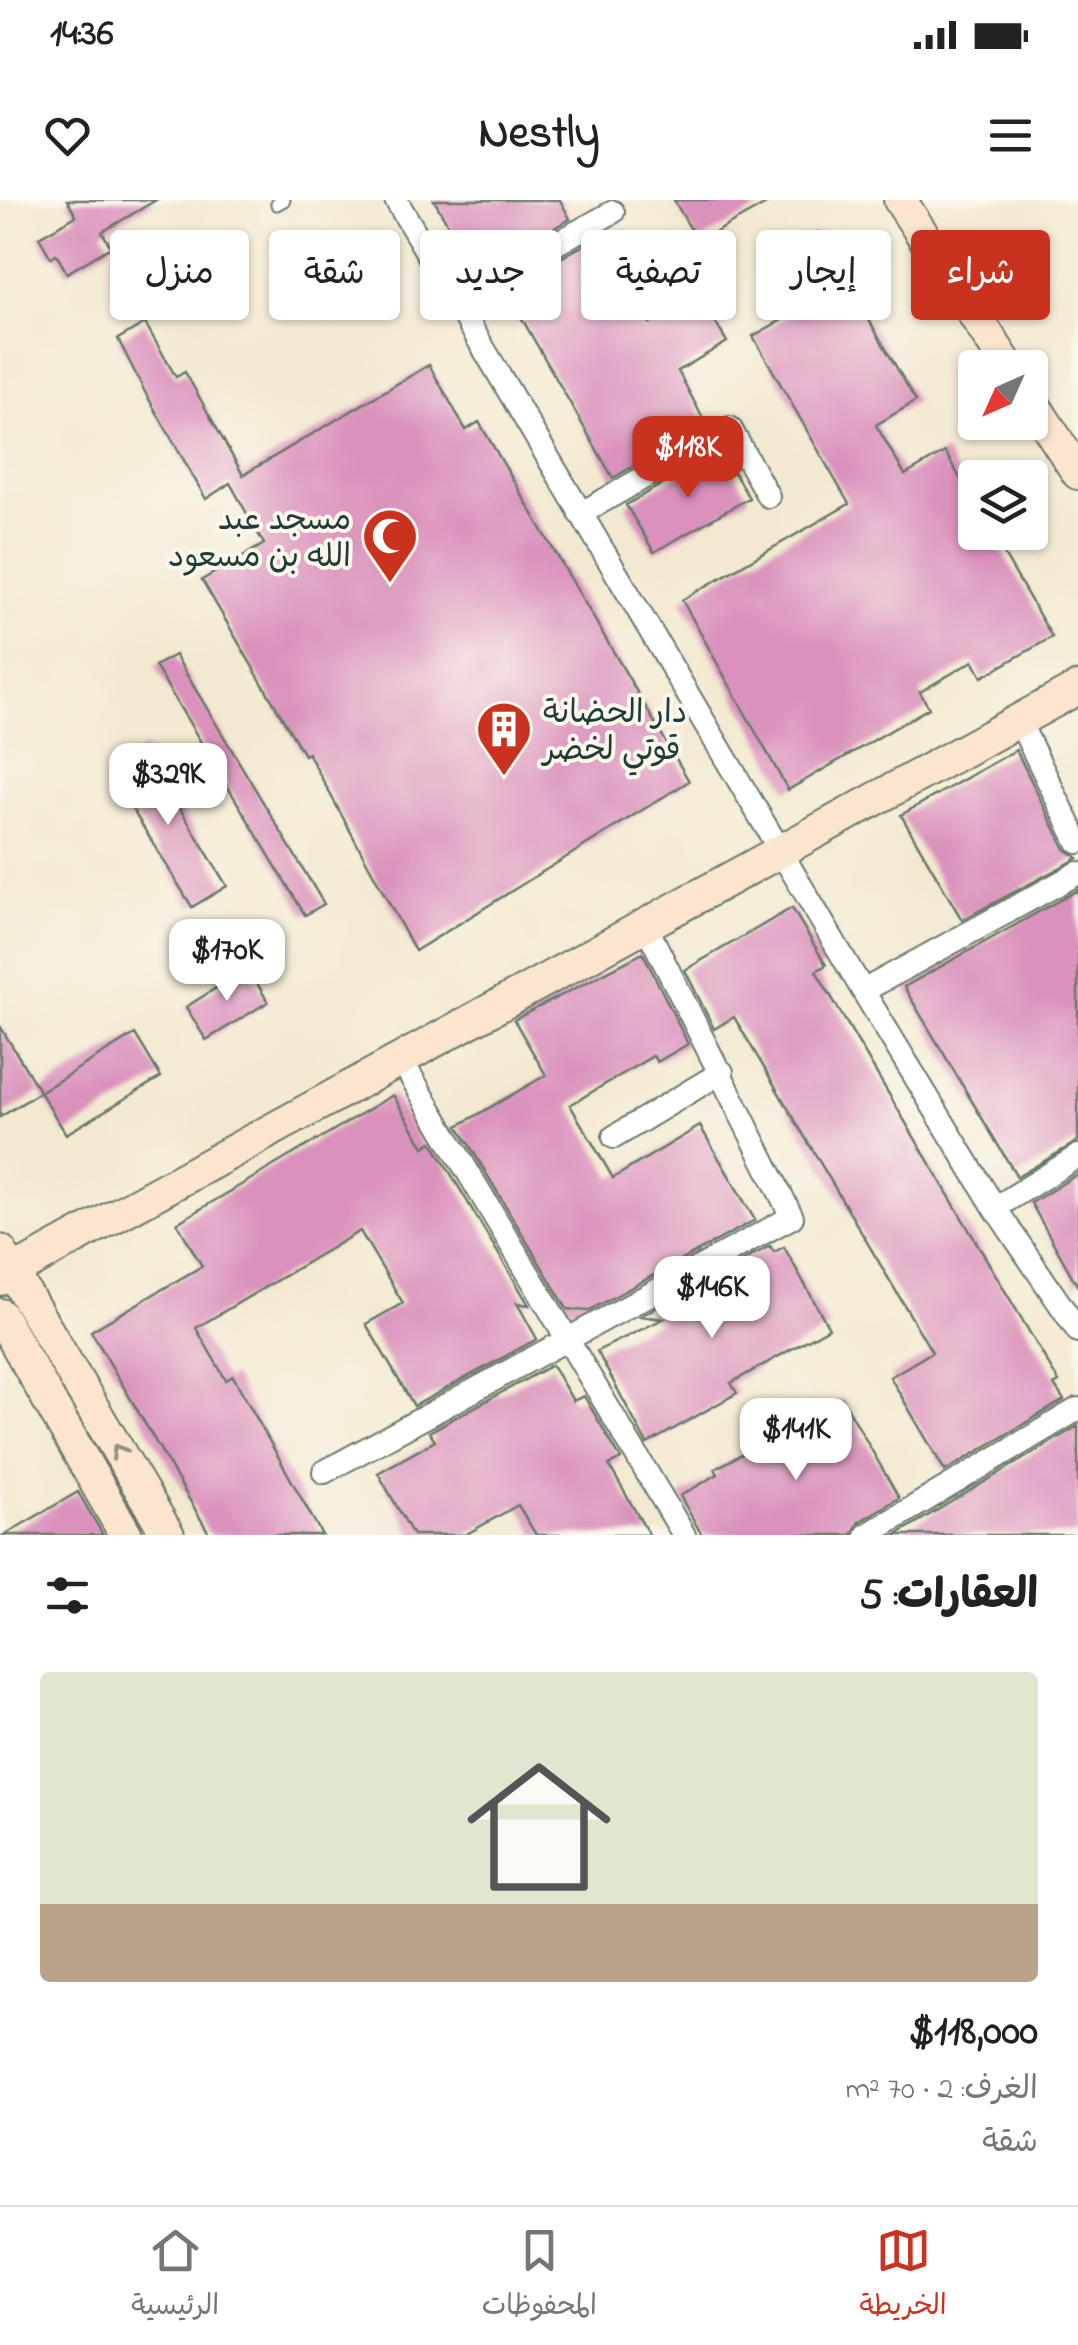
<!DOCTYPE html>
<html lang="ar">
<meta charset="utf-8">
<style>
:root{--surface:#fff;--page:#f6f6f6;--text:#222;--muted:#767676;--line:#e0e0e0;--accent:#c8321e}
body{margin:0;font-family:"Indie Flower","Playpen Sans Arabic",sans-serif;background:var(--page);color:var(--text);direction:rtl;height:100vh;display:flex;flex-direction:column;font-size:38px;white-space:nowrap}
*{box-sizing:border-box;margin:0}
p{font-size:32px;color:var(--muted)}
.icon{flex:none;width:55px;height:55px;fill:none;stroke:currentColor;stroke-width:2;stroke-linecap:round;stroke-linejoin:round}
.map{position:relative;height:1335px;overflow:hidden;direction:ltr}
.details{display:flex;flex-direction:column;background:var(--surface);flex:1}
.details>*{flex:none}
.top-card{position:absolute;left:30px;top:30px;width:1020px;height:90px;direction:rtl;display:flex;gap:20px}
.needle{width:65px;rotate:225deg}
.controls{position:absolute;left:958px;top:150px;display:grid;gap:20px}
.controls a{display:grid;place-items:center;width:90px;height:90px;border-radius:10px;background:var(--surface);box-shadow:0 2px 8px #0004;font-size:50px}
.price{position:absolute;translate:-50% -85px;padding:0 22px;border-radius:20px;background:#fff;color:#222;font-size:32px;line-height:65px;filter:drop-shadow(0 2px 5px #0008)}
.price::after{content:'';position:absolute;left:50%;top:60px;width:30px;height:22px;margin-left:-15px;background:inherit;clip-path:polygon(0 0,100% 0,50% 100%)}
.price.current{background:var(--accent);color:#fff}
ul{padding:0;list-style:none}
li{display:grid;align-content:center;gap:20px;height:530px;padding:0 40px}
li span{display:grid;place-items:center;height:310px;border-radius:10px;color:#555}
li>.icon{margin-inline-start:auto}
span .icon{width:180px;height:180px;fill:#fffc;stroke-width:1}
li b{font-size:42px}
h2{display:flex;justify-content:space-between;align-items:center;height:120px;padding:0 40px;font-size:42px}
.chip{padding:0 35px;border-radius:10px;background:var(--surface);box-shadow:0 2px 8px #0004;font-size:35px;line-height:90px}
.chip.current{background:var(--accent);color:#fff}
.status{display:flex;justify-content:space-between;align-items:center;height:70px;padding:0 50px;background:var(--surface);direction:ltr}
.status svg{height:28px;fill:currentColor}
header{display:flex;justify-content:space-between;align-items:center;height:130px;padding:0 40px;background:var(--surface);font-size:45px;font-weight:800}
.menu{display:flex;justify-content:space-around;align-items:center;height:140px;border-top:2px solid var(--line);background:var(--surface);font-size:28px;color:var(--muted)}
.menu a{display:grid;justify-items:center;gap:5px}
.menu .current{color:var(--accent)}
.map>svg:first-child{display:block}
</style>
<div class="status"><b>14:36</b><svg viewBox="0 0 49 12"><path d="M0 12V9h3v3zM5 12V6h3v6zM10 12V3h3v9zM15 12V0h3v12zM26 1h20v11H26zM47 4h2v5h-2z"/></svg></div>
<header><svg class="icon" aria-label="menu" viewBox="0 0 24 24"><path d="M4 6h16M4 12h16M4 18h16"/></svg>Nestly<svg class="icon" aria-label="heart" viewBox="0 0 24 24"><path d="M12 20l-8-8c-3-5 5-10 8-4 3-6 11-1 8 4z"/></svg></header>
<div class="map">
<svg width="1078" height="1335" viewBox="0 0 1078 1335">
<rect width="100%" height="100%" fill="#fbf7ec"/>
<filter id="ink" filterUnits="userSpaceOnUse"><feTurbulence type="fractalNoise" baseFrequency=".01" numOctaves="2"/><feDisplacementMap in="SourceGraphic" scale="20" xChannelSelector="R" yChannelSelector="G"/><feConvolveMatrix kernelMatrix="1 2 1 2 8 2 1 2 1" color-interpolation-filters="sRGB"/></filter>
<filter id="wash" filterUnits="userSpaceOnUse"><feTurbulence type="fractalNoise" baseFrequency=".0048" numOctaves="4" result="noise"/><feDisplacementMap in="SourceGraphic" scale="40" xChannelSelector="R" yChannelSelector="G"/><feGaussianBlur stdDeviation="2.25" result="paint"/><feColorMatrix in="noise" values="0 0 0 0 0 0 0 0 0 0 0 0 0 0 0 0 0 1.4 0 .05"/><feComposite in="paint" operator="in"/></filter>
<g filter="url(#wash)">
<rect width="100%" height="100%" fill="#f2e9d0"/>
<g id="blocks">
<path fill="#da91bc" d="M67 0H156L102 32 111 47 67 73 56 54 51 58 39 37 76 16Z
M434 0H560L570 19 475 72Z
M674 0H773L698 42Z
M818 32 916 201 876 225 905 275 945 252 975 304V332H991L1052 437 982 477 973 461 920 492 929 508 788 590 682 400 849 304 753 136 800 110 771 59Z
M600 36 650 123 699 95 727 142 678 171 706 224 613 278 505 89Z
M145 123 176 177 185 172 243 275 429 165 466 230 479 222 689 581 415 751 308 553 304 555 202 380 264 344 230 283 206 299 146 194 118 139Z
M721 250 749 298 654 352 626 305Z
M175 455 324 704 305 715 155 466Z
M144 549 227 686 192 707 109 571Z
M1016 550 1065 649 1078 658 962 720 901 615Z
M1078 690V941L1017 977 904 787Z
M792 708 826 765 816 771 1059 1182 1054 1185 1064 1200 945 1271 890 1177 932 1152 734 817 714 829 685 770Z
M643 753 688 844 657 862 653 856 570 905 613 978 700 926 755 1020 588 1111 567 1109 458 926 546 875 514 820Z
M248 768 268 802 206 840 186 807Z
M0 826 40 892 0 917Z
M135 834 161 877 66 934 40 892Z
M393 895 424 947 432 942 529 1105 517 1103 537 1139 414 1206 366 1124 403 1103 360 1031 196 1128 226 1180 233 1176 322 1335H210L91 1131 202 1066 177 1023Z
M1078 974V1087L1031 1003Z
M770 1046 774 1052 784 1047 829 1128 731 1183 737 1193 647 1244 597 1151 663 1119 641 1116Z
M552 1165 573 1201 584 1196 621 1259 609 1265 649 1335H536L518 1305 465 1335H413L378 1273 435 1241 429 1232Z
M842 1198 899 1298 859 1322 852 1335H702L680 1296 718 1274 715 1269Z
M1078 1226V1335H896Z
M78 1292 103 1335H4Z"/>
</g>
</g>
<g filter="url(#ink)">
<use href="#blocks" fill-opacity="0" stroke="#69796b" stroke-width="2.5"/>
<g fill="none" stroke-linecap="round" stroke-linejoin="round">
<g stroke="#69796b" stroke-width="15">
<path id="lane" d="M277 4 284 0"/>
</g>
<g stroke="#69796b" stroke-width="26">
<path id="street" d="M396 0 863 791 995 1008 1078 1131
M455 100 613 12
M580 314 730 228 768 296
M1019 521 1078 642
M863 791 1078 673
M400 858 684 1335
M614 937 722 872
M995 1008 1078 956
M324 1272 792 1017 645 724
M867 1335 1078 1209"/>
</g>
<g stroke="#69796b" stroke-width="36">
<path id="secondary" d="M900 0 1009 168
M1030 199 1078 273
M0 1051 168 1335
M0 1079 1078 488
M0 1115 126 1335"/>
</g>
<use href="#lane" stroke="#fff" stroke-width="11"/>
<use href="#street" stroke="#fff" stroke-width="22"/>
<use href="#secondary" stroke="#fce5cf" stroke-width="32"/>
</g>
<defs><path id="oneway-chevron" d="M-2-3.5L2.5 0L-2 3.5" fill="none" stroke-width="1.6" stroke-linecap="round" stroke-linejoin="round" transform="scale(2.5)"/></defs>
<use stroke="#8e9182" href="#oneway-chevron" transform="translate(118 1251) rotate(-121)"/>
</g>
<defs>
<g id="mosque-pin" transform="scale(2.875)"><path d="M0 17L-7.5 6A9.5 9.5 0 1 1 7.5 6Z" fill="#c8321e" stroke="#fbf7ec"/><path d="M3.5-4.9A6 6 0 1 0 3.5 4.9A5 5 0 1 1 3.5-4.9Z" fill="#fff"/></g>
<g id="building-pin" transform="scale(2.875)"><path d="M0 17L-7.5 6A9.5 9.5 0 1 1 7.5 6Z" fill="#c8321e" stroke="#fbf7ec"/><path d="M-4-6H4V6H1V3H-1V6H-4ZM-2.5-4.3h1.7v1.8h-1.7ZM.8-4.3h1.7v1.8H.8ZM-2.5-1h1.7V.8h-1.7ZM.8-1h1.7V.8H.8Z" fill="#fff"/></g>
</defs>
<g fill-rule="evenodd">
<use href="#mosque-pin" x="390" y="336"/>
<use href="#building-pin" x="504" y="529"/>
</g>
<g text-anchor="middle" stroke-width="8" stroke-linejoin="round" paint-order="stroke">
<g font-size="32" fill="#1f3d34" stroke="#fbf7ec" text-anchor="end">
<text x="351" y="329">مسجد عبد<tspan x="351" dy="37">الله بن مسعود</tspan></text>
<text x="543" y="522" text-anchor="start">دار الحضانة<tspan x="543" dy="37">قوتي لخضر</tspan></text>
</g>
</g>
</svg>
<div class="controls">
<a><svg class="needle" viewBox="-14 -14 28 28"><path d="M0-13l5 13h-10z" fill="#e53935"/><path d="M0 13l5-13h-10z" fill="#767676"/></svg></a>
<a><svg class="icon" aria-label="layers" viewBox="0 0 24 24"><path d="M12 4l9 5-9 5-9-5zM3 14l9 5 9-5"/></svg></a>
</div>
<b class="price current" style="left:688px;top:301px">$118K</b>
<b class="price" style="left:168px;top:628px">$329K</b>
<b class="price" style="left:227px;top:804px">$170K</b>
<b class="price" style="left:712px;top:1141px">$146K</b>
<b class="price" style="left:796px;top:1283px">$141K</b>
<div class="top-card">
<a class="chip current">شراء</a>
<a class="chip">إيجار</a>
<a class="chip">تصفية</a>
<a class="chip">جديد</a>
<a class="chip">شقة</a>
<a class="chip">منزل</a>
</div>
</div>
<section class="details">
<h2>العقارات: 5<svg class="icon" aria-label="filters" viewBox="0 0 24 24"><path d="M4 7h16M4 17h16"/><circle cx="9" cy="7" r="2"/><circle cx="15" cy="17" r="2"/></svg></h2>
<ul>
<li><span style="background:linear-gradient(#dfe7d0 75%,#b9a48a 0)"><svg class="icon" aria-label="home" viewBox="0 0 24 24"><path d="M3 11l9-7 9 7M6 9v11h12V9"/></svg></span><div><b>$118,000</b><p>الغرف: 2 · 70 m²</p><p>شقة</p></div></li>
</ul>
</section>
<nav class="menu">
<a class="current"><svg class="icon" aria-label="map" viewBox="0 0 24 24"><path d="M3 6l6-2 6 2 6-2v14l-6 2-6-2-6 2zM9 4v14M15 6v14"/></svg>الخريطة</a>
<a><svg class="icon" aria-label="saved" viewBox="0 0 24 24"><path d="M7 4h10v16l-5-4-5 4z"/></svg>المحفوظات</a>
<a><svg class="icon" aria-label="home" viewBox="0 0 24 24"><path d="M3 11l9-7 9 7M6 9v11h12V9"/></svg>الرئيسية</a>
</nav>
